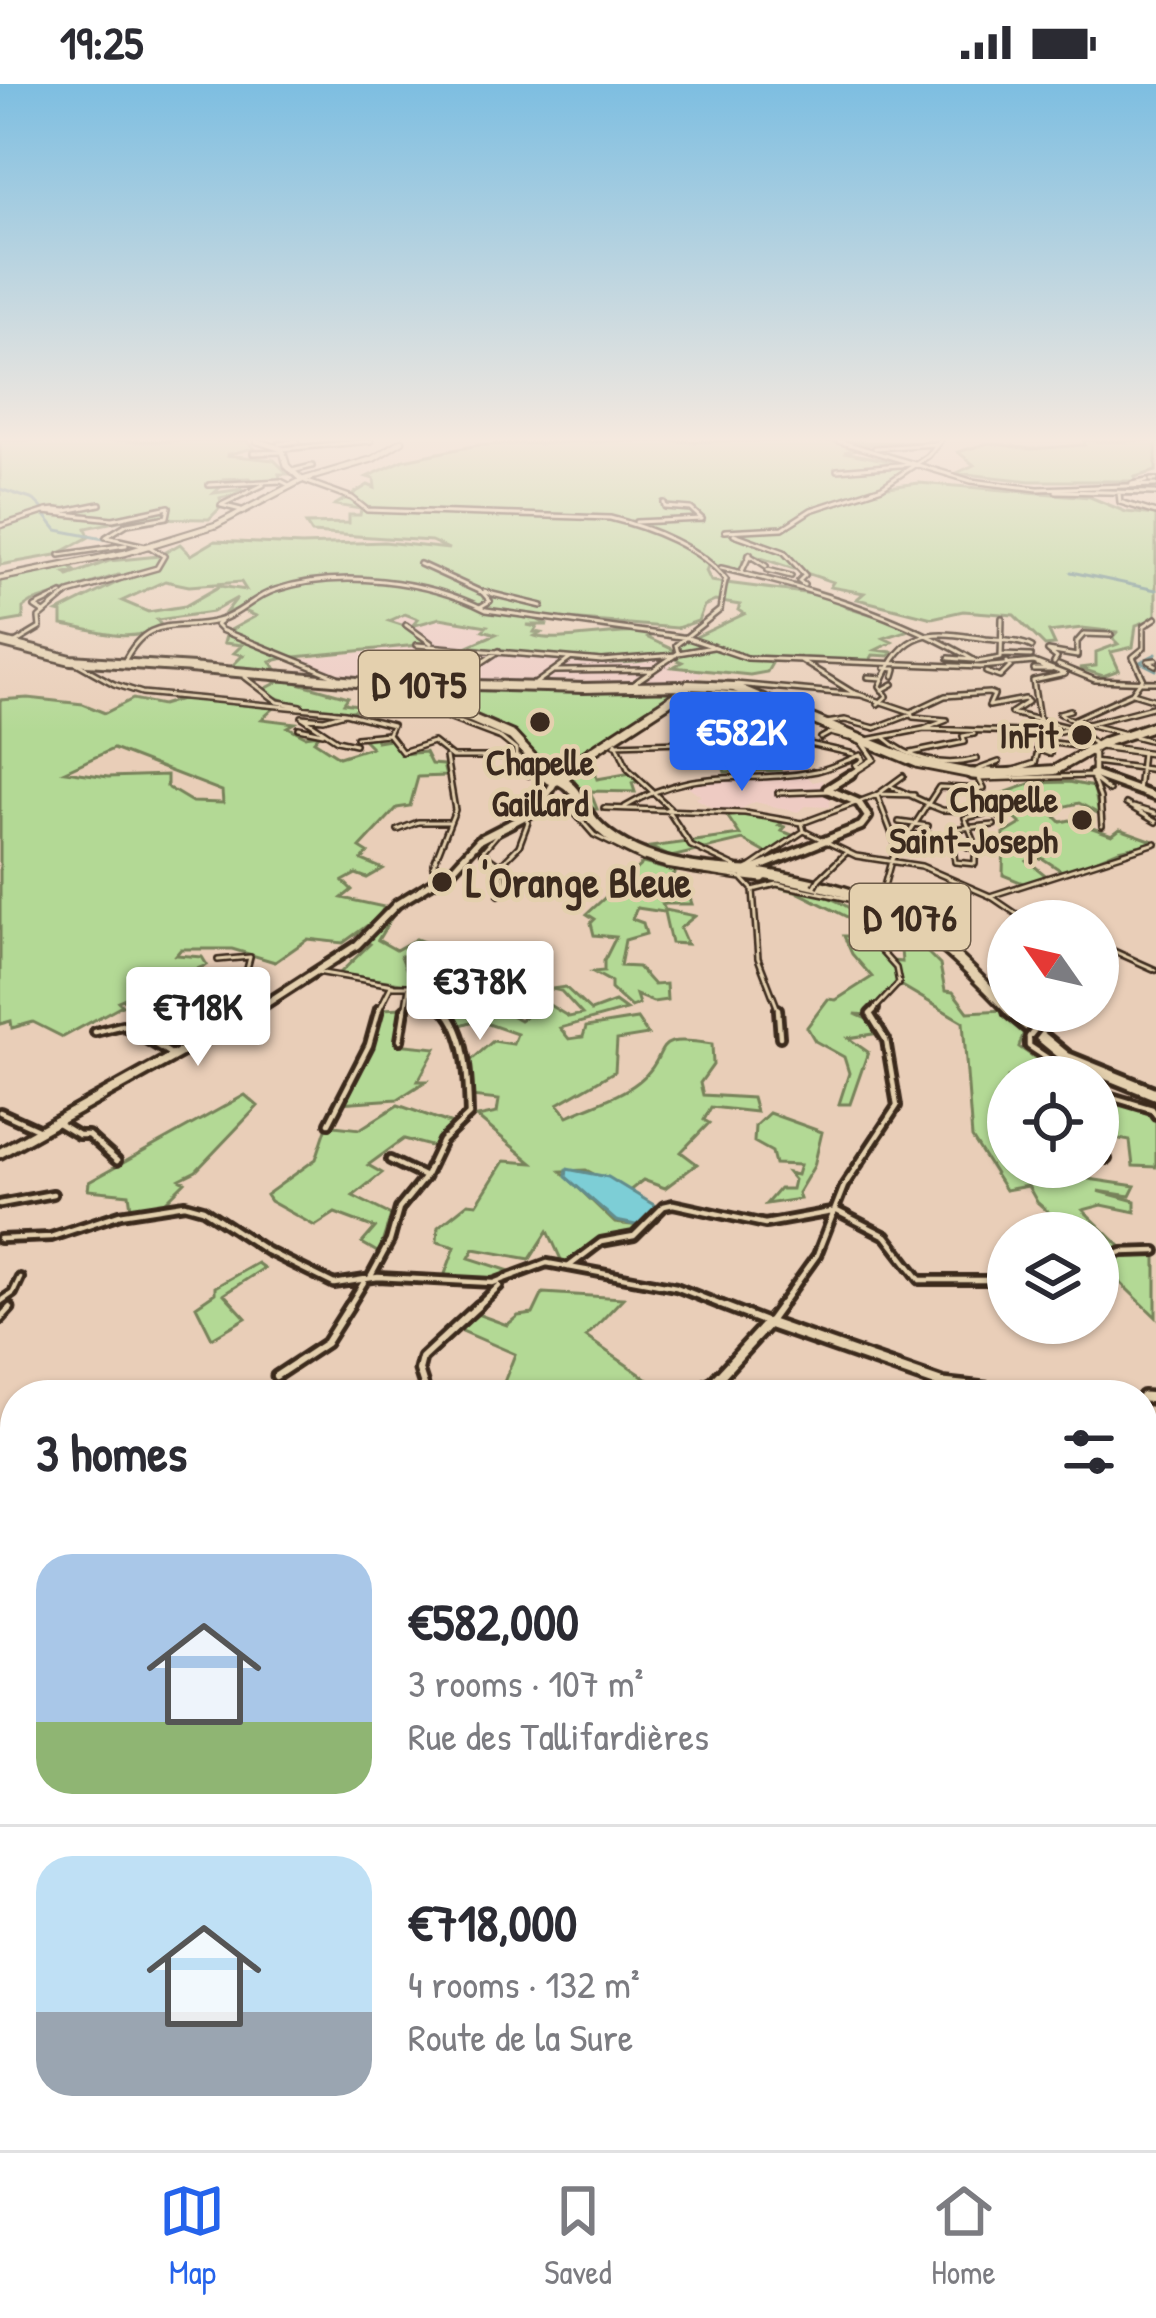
<!DOCTYPE html>
<meta charset="utf-8">
<style>
:root{--surface:#fff;--page:#f2f2f3;--text:#2b2b33;--muted:#7c7c81;--line:#e1e1e2;--accent:#2563eb}
body{margin:0;font-family:"Patrick Hand",sans-serif;background:var(--page);color:var(--text);height:100vh;display:flex;flex-direction:column;font-size:45px;white-space:nowrap}
*{box-sizing:border-box;margin:0}
p{font-size:39px;color:var(--muted)}
.icon{flex:none;width:66px;height:66px;fill:none;stroke:currentColor;stroke-width:2;stroke-linecap:round;stroke-linejoin:round}
.map{position:relative;flex:1;overflow:hidden}
.sheet{position:absolute;left:0px;top:1296px;width:1158px;height:771px;display:flex;flex-direction:column;background:var(--surface);border-radius:48px 48px 0 0;box-shadow:0 3px 9px #0004}
.sheet>*{flex:none}
.needle{width:78px;rotate:304deg}
.controls{position:absolute;left:987px;top:816px;display:grid;gap:24px}
.controls a{display:grid;place-items:center;width:132px;height:132px;border-radius:50%;background:var(--surface);box-shadow:0 3px 9px #0004;font-size:60px}
.price{position:absolute;translate:-50% -102px;padding:0 27px;border-radius:12px;background:#fff;color:#222;font-size:39px;line-height:78px;filter:drop-shadow(0 3px 6px #0008)}
.price::after{content:'';position:absolute;left:50%;top:72px;width:36px;height:27px;margin-left:-18px;background:inherit;clip-path:polygon(0 0,100% 0,50% 100%)}
.price.active{background:var(--accent);color:#fff}
ul{padding:0;list-style:none}
li{display:flex;align-items:center;gap:36px;height:300px;padding:0 36px}
li+li{border-top:3px solid var(--line)}
li span{display:grid;place-items:center;flex:none;width:336px;height:240px;border-radius:36px;color:#555}
li>.icon{margin-inline-start:auto}
span .icon{width:144px;height:144px;fill:#fffc;stroke-width:1}
li b{font-size:51px}
h2{display:flex;justify-content:space-between;align-items:center;height:144px;padding:0 36px;font-size:51px}
.status{display:flex;justify-content:space-between;align-items:center;height:84px;padding:0 60px;background:var(--surface);direction:ltr}
.status svg{height:33px;fill:currentColor}
.dock{display:flex;justify-content:space-around;align-items:center;height:168px;border-top:3px solid var(--line);background:var(--surface);font-size:33px;color:var(--muted)}
.dock a{display:grid;justify-items:center;gap:6px}
.dock .active{color:var(--accent)}
.map>svg:first-child{display:block}
</style>
<div class="status"><b>19:25</b><svg viewBox="0 0 49 12"><path d="M0 12V9h3v3zM5 12V6h3v6zM10 12V3h3v9zM15 12V0h3v12zM26 1h20v11H26zM47 4h2v5h-2z"/></svg></div>
<div class="map">
<svg width="1156" height="2066" viewBox="0 0 1156 2066">
<rect width="100%" height="100%" fill="#e9ceb8"/>
<filter id="ink" filterUnits="userSpaceOnUse"><feTurbulence type="fractalNoise" baseFrequency=".00833" numOctaves="2"/><feDisplacementMap in="SourceGraphic" scale="24" xChannelSelector="R" yChannelSelector="G"/><feConvolveMatrix kernelMatrix="1 2 1 2 8 2 1 2 1" color-interpolation-filters="sRGB"/></filter>
<g filter="url(#ink)">
<path fill="#eecbc3" d="M405 530 416 532 414 540 440 534 490 542 498 549 471 562 547 573 646 575 674 571 676 576 669 583 705 587 693 600 586 603 331 594 312 590 314 585 303 575 426 560 408 543 388 537Z
M774 670 804 671 810 687 803 688 813 698 823 696 822 707 831 711 829 723 806 722 798 728 755 718 727 732 695 714 701 712 685 700 713 691 780 688Z"/>
<path fill="#b3d995" stroke="#77825a" stroke-width="3" fill-rule="evenodd" d="M0 357H247L254 364 226 371 274 376 288 390H279L281 397 254 400 250 394 224 395 226 398 214 409 243 405 234 411 244 409 220 414 222 422 209 435 133 434 86 444 89 453 56 471 0 481Z
M625 357 936 358 860 361 856 362 862 364 844 368 910 381 881 404 919 399 1090 413 1126 428 1156 431V534L1136 541 1133 563 1111 568 1119 586 1103 592 1079 584 1096 582V568L1118 560 1112 554 1117 548 1082 544 1049 548 1055 561 1045 562 1014 531 963 527 932 534 857 515 864 509 830 503 833 498 752 471 743 476 741 486 708 482 706 487 711 497 828 512 848 523 915 544 884 554 892 558 876 566 892 568 889 572 873 571 869 578 775 574 767 588 750 591 673 583 682 578 675 575 681 568 677 562 744 530 738 526 740 521 715 517 704 522 698 537 677 544 544 533 540 537 548 541H527L537 543 534 548 541 549 535 552C557 560 624 544 657 549L648 554 676 567C629 593 522 570 468 562L496 550 483 546 487 542 440 534 412 542 418 535 405 530 389 537 408 543 428 560 285 574 271 577 277 587 230 584 243 571 234 569 242 561 224 559 227 548 256 532 242 526 226 528 237 514 212 528 157 536 161 541C131 563 95 545 62 541V529L58 528 122 496 118 491 32 518 23 524V535L0 539V494L68 481 75 487 65 489 68 492 109 477 159 472 180 460 191 471 215 457 302 461 384 458 449 465 431 457 312 449 306 440 349 439V431H360L361 425 335 421 368 401 375 404 374 395 367 393 404 376 478 361ZM165 497 189 502 241 498 246 506 220 502 185 522 148 528 122 517Z
M1083 357H1156V387L1135 393 1136 397H1030L957 389 974 381 958 368 989 359 1031 365 1085 361Z
M284 595 348 613 344 619 365 622C336 638 288 619 261 607Z
M403 600 678 606 564 685C542 682 534 665 518 653 493 634 421 615 389 603Z
M28 614 83 620 105 629 133 615 162 621 185 614 274 624 262 635 295 639 288 643 305 652 320 650 314 657 339 673 371 663 362 654 376 652 377 657 389 655 401 670 425 668 431 680 443 681 446 692 418 693 410 722 397 724 360 764 368 769 362 776 383 785 367 794 356 790 343 797 352 806 342 814 384 823 379 833 343 859 308 855 275 878 232 865H181L176 871 202 873 207 881 118 917 122 921 63 953 33 938 12 944 11 937 0 940V616ZM113 665 222 707 223 719 192 718 167 703V691L108 693 65 687Z
M770 663 780 686 725 688 718 667Z
M590 671 597 695 631 689 640 697 632 699 635 708 590 707 597 725H589L570 689Z
M1069 698 1094 703 1099 730 1079 719 1049 726 1061 738 1070 736 1112 751 1120 745 1156 758 1119 766 1065 789 1042 774 1028 777 1049 794 1025 800 1003 791 1004 750 1021 740 1006 726 1009 718 989 714 1033 699Z
M745 730 786 736 779 741 785 743 782 747 795 752 768 770 743 756 671 773 650 763 740 751 728 733Z
M643 779 676 788 662 799 689 811 692 820H662L665 826 695 832 680 844 687 860 671 859 664 828 637 824 632 835 643 839 646 850 625 856 620 882 638 883 654 901 666 900 667 916 653 918 636 911 639 920 631 923 611 905V898L593 888 604 887V877L616 853 594 851 591 839 595 835 587 830Z
M769 801C804 803 849 815 866 840L874 841 877 867 892 877 902 878 900 854 907 848 940 881 945 907 953 908 968 928 1004 926 1024 948 1019 963 1063 993H1008V1083H1078L1089 1095 1135 1102 1130 1112 1098 1107 1135 1117V1128L1102 1121 1083 1126 1123 1165 1100 1172 1098 1149H1072L1037 1118 1028 1102 1005 1106 972 1054 963 938 902 902 888 907 868 931 855 930 871 937 880 949 848 954 868 968 850 1020H839L849 989 844 973 815 957 807 943 828 915 836 916 872 893 852 870 844 852H857V838L795 807Z
M385 832 392 833 378 856 396 866 416 855 424 858 426 871 417 875 415 883 409 881 408 872H401L407 887 424 886 415 901 339 890 370 860 364 857Z
M471 869 482 873 462 886V911L489 926 493 920 520 936 546 919 569 933 582 930 561 907 552 905 565 903 591 927 615 918 626 926 560 944 569 955 583 953 586 943 637 935 648 951 617 956 615 987 558 1020 568 1032C590 1021 619 1013 638 998 675 969 643 949 712 960L713 981 700 999 703 1011 752 1014 756 1028 711 1023 704 1036 709 1039 681 1068 697 1080 665 1104 643 1096 628 1108 586 1086 561 1087 615 1139 640 1142 633 1150 603 1156 564 1182 548 1147 530 1175 474 1165 469 1174 516 1189 496 1198 448 1196 445 1190 455 1163 437 1158 438 1143 468 1119 477 1120 504 1077 532 1079 477 1033 497 1029 499 1016 470 1013 467 980 493 957 513 960 517 950 477 936 461 941 424 897 441 894 443 881Z
M403 924 396 960 436 964 418 997H426L398 1015 338 1019 359 984 380 925Z
M1098 1010 1151 1028 1156 1035V1083L1133 1082 1130 1057 1098 1051Z
M245 1011 258 1022 196 1087 180 1095 185 1098 164 1119 131 1124 129 1110 88 1106 89 1098Z
M398 1021 455 1041 434 1063 404 1055 368 1081 382 1089 353 1112 391 1131 379 1169 362 1159 375 1144 335 1129 315 1142 270 1117 266 1111 316 1075 331 1030 337 1029 334 1042 360 1045Z
M769 1029 822 1048 814 1082 798 1109 800 1115 766 1120 779 1105H792L794 1096 788 1089 797 1091 800 1081 775 1080 772 1068 754 1058 755 1042Z
M1156 1169V1233L1100 1179 1125 1170Z
M257 1179 264 1184 224 1210 246 1234 212 1254 196 1222 215 1209V1203Z
M543 1209 623 1214 586 1253 656 1301 642 1311H499L515 1270 460 1246 477 1230 507 1241 518 1232 533 1230Z
M15 1877V2052H32L28 2066H0V1893Z
M75 2052H281L287 2066H80Z
M998 2052H1112L1114 2066 988 2063Z"/>
<path fill="#7dced6" stroke="#638c8c" stroke-width="3" d="M567 1085 608 1093 659 1124 641 1142 616 1137 566 1093Z"/>
<g fill="none" stroke-linecap="round" stroke-linejoin="round">
<path stroke="#638c8c" stroke-width="3" d="M304 365 320 363
M0 405 34 416 42 424
M44 430 57 446 109 456
M1071 488 1156 506
M1156 570 1140 578 1156 586"/>
<path stroke="#638c8c" stroke-width="4.5" d="M1143 1550H1156"/>
<g stroke="#3b2a1e" stroke-width="8">
<path id="minor-far3" d="M838 357 971 397 1038 405 1156 401
M279 360 297 357
M875 364 935 360
M282 365 371 357
M253 369 283 368
M837 386 912 380
M292 387 312 382
M1151 396H1156
M305 397 352 414 367 426 610 434C648 443 702 464 726 496
M1132 400 1147 397
M209 401 281 397 291 402
M1056 407 1156 409
M1119 409 1120 418 1156 429
M664 419 665 423 691 425 702 435
M56 426 66 427H47Z
M241 426 221 421 263 401
M66 427 100 420
M44 428 47 427
M636 438 702 435
M0 442 44 428
M725 447 783 444 811 426 882 403 928 372 940 357
M734 450 784 468 805 491 799 497 804 501
M60 471 126 461
M749 471 766 482
M420 480 483 509 490 517 480 523
M721 484C811 505 897 530 977 578
M768 486 791 492
M742 487 750 470
M484 508 542 522
M44 529 35 523 62 510
M220 538 216 541 221 546 337 593
M406 541 431 559
M15 559 40 544 39 534 69 509 157 484 164 472 150 463 106 453 127 440 167 433 169 423 113 435 44 428
M417 561 602 577 676 571
M678 569 676 561 720 526 725 497
M1002 571 1031 572
M949 574 973 576
M71 576 114 600 142 609 331 627
M800 576 852 608 911 628 913 633 947 636 924 645
M1156 576 1148 577 1156 581
M977 578 1001 574 1002 534
M1054 579 1057 574 1048 567 1077 572V558L1084 550 1111 551
M123 580C148 528 176 548 217 537 238 532 255 512 275 506 339 485 427 496 486 526L688 554 747 574 981 583 1034 578 1065 590 1033 597 1039 635
M1058 581 1095 596 1156 598
M885 584 896 585 894 592
M1034 586H1051L1038 581
M555 587 652 586
M986 588 1000 593 1011 582 1007 578
M245 593 278 618 301 622
M868 593 883 594
M1143 594 1132 609 1072 636 1156 658
M1143 594 1133 573 1144 564V542L1156 534
M454 597 499 567
M536 599 570 575
M633 600 678 569 713 563
M735 600 860 611
M361 601 501 654 516 666V672
M882 606 893 600
M1133 609 1156 616
M878 620 887 612 880 602C904 543 929 546 986 555 1001 557 1019 556 1032 563
M711 622 714 608 746 611
M1070 626 1059 629 1072 636
M330 627 345 629 324 635 302 633 337 656 355 660
M911 628 945 612 989 609 994 611 989 622 1025 615 1028 618 1011 629 1071 644
M345 629 392 641 388 650 402 668 433 658 452 673H519L529 691
M826 639 845 636 875 644 909 631
M299 644 323 649
M1075 644 1097 662
M356 653 388 650
M884 653C910 676 943 684 977 675
M821 654 830 649 849 654
M1039 654 1037 665 1050 670
M867 656 924 645 1053 649 1156 622
M1038 657 1092 664
M616 658 628 685 670 724
M615 660 787 655 854 670
M911 669 965 658 963 652 974 650
M446 673 455 726 433 782 449 789
M1093 678 1156 686
M977 686 999 678
M987 686 1011 687
M1011 687 1035 679 1038 667
M1092 693 1100 714 1102 742
M1094 695 1109 707
M890 702 927 719
M1138 708 1142 668
M778 709 830 707
M878 710 914 711
M877 711 898 766
M541 719 542 706
M927 720 942 726 985 727
M1126 720 1156 738
M625 723C697 679 743 702 817 687 831 684 847 676 861 671L863 676 855 681 860 683
M1133 723 1156 730
M604 724 745 729 802 739
M667 725 691 762 738 784
M989 728 1002 734
M529 731 573 727 594 751 643 775
M899 738 928 742
M802 739 804 747 856 772 921 782 990 812 1027 837
M802 739 877 711 903 692
M398 746 418 738H449
M952 750 953 745 994 741
M907 751H930
M944 755 953 764 955 778
M984 768 968 763 974 756 965 734 988 729
M955 778 975 780V773
M501 780 519 762 528 738 525 733
M666 782 742 794 753 806
M749 784 804 747
M819 795 846 769
M499 811 505 803 503 783 482 768 500 747
M990 812 1156 759
M881 813 891 777 939 703 984 705 979 695 1092 692
M951 826 947 807 957 800
M1098 860 1156 886
M317 888 393 901
M210 910 246 889 250 873 218 876
M177 928 210 910 252 928
M378 928 391 902H423L447 928
M405 928 409 903
M779 928 758 874 753 806 777 800 859 817
M872 928 899 899 896 884 878 864 875 823"/>
</g>
<g stroke="#3b2a1e" stroke-width="14">
<path id="minor-far2" d="M245 925 253 928
M778 925 780 953
M148 930 182 925
M180 936 210 953
M1037 943 1039 927
M95 948 122 941 171 970
M1029 953V962L1061 983 1065 993
M400 956 405 925
M1098 1009 1152 1025 1156 1031
M0 1028 40 1046
M58 1039 78 1051H88L117 1077
M329 1039 369 961 379 925
M1098 1073 1107 1075
M390 1076 425 1093
M0 1120 53 1110
M837 1127 886 1152 920 1196H1008
M0 1155 51 1153 120 1130 185 1120 203 1125 267 1167 334 1200 378 1193 493 1199 547 1179 676 1203 729 1224
M1098 1177 1122 1168 1156 1167
M568 1183 601 1158 634 1152 664 1122 673 1120 765 1140 837 1127
M370 1194 390 1157 399 1125 425 1093 442 1057 469 1031C468 998 468 950 444 925
M0 1218 13 1209 20 1194
M348 1224 364 1198
M476 1224 499 1202
M779 1224 817 1171 844 1102 897 1022 886 956 870 930 875 925"/>
</g>
<g stroke="#3b2a1e" stroke-width="15">
<path id="minor-far1" d="M721 1221 768 1239 781 1221
M0 1235 10 1224
M276 1292 326 1259 350 1221
M427 1311 419 1286 422 1274 479 1221
M1143 1562 1156 1565"/>
</g>
<g stroke="#3b2a1e" stroke-width="16">
<path id="minor" d="M0 1938 15 1922
M1143 1941 1156 1936
M31 2066 33 2052"/>
</g>
<g stroke="#3b2a1e" stroke-width="9">
<path id="tertiary-far3" d="M257 357 282 365 287 382 302 396
M846 693 874 675 862 658"/>
</g>
<g stroke="#3b2a1e" stroke-width="14">
<path id="tertiary-far2" d="M752 786 861 742 868 733 859 719 827 705 851 690"/>
</g>
<g stroke="#3b2a1e" stroke-width="18">
<path id="tertiary-far1" d="M690 1311 714 1298 768 1239 943 1300 1045 1311
M1066 1311H1120
M1143 1313 1156 1314"/>
</g>
<g stroke="#3b2a1e" stroke-width="21">
<path id="tertiary" d="M0 1796 15 1782"/>
</g>
<g stroke="#3b2a1e" stroke-width="9">
<path id="secondary-far3" d="M0 494 125 469 216 441 302 396 373 375 402 357
M1097 662 1156 670
M1089 668 1094 670V693"/>
</g>
<g stroke="#3b2a1e" stroke-width="14">
<path id="secondary-far2" d="M1092 690 1156 713
M253 928 357 861 397 820 451 787 479 756 539 725 555 697"/>
</g>
<g stroke="#3b2a1e" stroke-width="16">
<path id="secondary-far1" d="M0 1069 258 925"/>
</g>
<g stroke="#3b2a1e" stroke-width="18">
<path id="secondary" d="M1156 1501 1150 1517 1156 1535"/>
</g>
<g stroke="#3b2a1e" stroke-width="14">
<path id="primary-far2" d="M0 558 71 576 194 584
M189 584 357 598 585 604
M688 601 734 603 918 679 979 691 1055 686 1102 659 1156 641
M384 604 436 619 512 652 546 689
M581 604 681 602
M560 688 566 693
M560 688 686 606
M546 693 560 688"/>
</g>
<g stroke="#3b2a1e" stroke-width="16">
<path id="primary-far1" d="M552 690 544 692 554 697 566 693 562 690
M973 690H997
M560 696C580 706 581 724 595 739 632 779 696 786 747 788
M755 786 762 793 746 791 749 787Z
M763 790C890 812 919 833 1008 925"/>
</g>
<g stroke="#3b2a1e" stroke-width="20">
<path id="primary" d="M1010 927 1067 974 1156 1010"/>
</g>
<use href="#minor-far3" stroke="#e4d0ae" stroke-width="3"/>
<use href="#minor-far2" stroke="#e4d0ae" stroke-width="4.5"/>
<use href="#minor-far1" stroke="#e4d0ae" stroke-width="6"/>
<use href="#minor" stroke="#e4d0ae" stroke-width="8"/>
<use href="#tertiary-far3" stroke="#e4d0ae" stroke-width="4.5"/>
<use href="#tertiary-far2" stroke="#e4d0ae" stroke-width="6"/>
<use href="#tertiary-far1" stroke="#e4d0ae" stroke-width="9"/>
<use href="#tertiary" stroke="#e4d0ae" stroke-width="12"/>
<use href="#secondary-far3" stroke="#e4d0ae" stroke-width="4.5"/>
<use href="#secondary-far2" stroke="#e4d0ae" stroke-width="6"/>
<use href="#secondary-far1" stroke="#e4d0ae" stroke-width="8"/>
<use href="#secondary" stroke="#e4d0ae" stroke-width="9"/>
<use href="#primary-far2" stroke="#e4d0ae" stroke-width="8"/>
<use href="#primary-far1" stroke="#e4d0ae" stroke-width="9"/>
<use href="#primary" stroke="#e4d0ae" stroke-width="10"/>
<path stroke="#3b2a1e" stroke-width="4.5" d="M1143 1538 1156 1536
M0 1811 15 1796"/>
<g stroke="#3b2a1e" stroke-width="8" stroke-linecap="butt">
<path id="minor-bridge-far1" d="M815 802 819 795"/>
</g>
<g stroke="#3b2a1e" stroke-width="14" stroke-linecap="butt">
<path id="minor-bridge" d="M1029 953 1037 943"/>
</g>
<use href="#minor-bridge-far1" stroke="#e4d0ae" stroke-width="3"/>
<use href="#minor-bridge" stroke="#e4d0ae" stroke-width="4.5"/>
</g>
</g>
<linearGradient id="sky" x2="0" y2="1"><stop stop-color="#7dbee1"/><stop offset="0.55" stop-color="#f5e9df"/><stop offset="1" stop-color="#f5e9df" stop-opacity="0"/></linearGradient>
<rect width="1156" height="647" fill="url(#sky)"/>
<g fill="#3b2a1e" stroke="#e4d0ae" stroke-width="4.5">
<circle cx="540" cy="638" r="12"/>
<circle cx="1082" cy="651" r="12"/>
<circle cx="1082" cy="736" r="12"/>
<circle cx="442" cy="798" r="12"/>
</g>
<g text-anchor="middle" stroke-width="9" stroke-linejoin="round" paint-order="stroke">
<g font-size="36" font-weight="bold" fill="#3b2a1e" stroke="#e4d0ae" text-anchor="end">
<text x="1058" y="664">InFit</text>
<text x="540" y="691" text-anchor="middle">Chapelle<tspan x="540" dy="41">Gaillard</tspan></text>
<text x="1058" y="728">Chapelle<tspan x="1058" dy="41">Saint-Joseph</tspan></text>
</g>
<g fill="#e4d0ae" stroke="#6e5c49" stroke-width="3">
<rect x="359" y="567" width="120" height="66" rx="9"/>
<rect x="850" y="800" width="120" height="66" rx="9"/>
</g>
<g font-size="39" font-weight="bold" fill="#3b2a1e">
<text x="419" y="614">D 1075</text>
<text x="910" y="847">D 1076</text>
</g>
<g font-size="42" font-weight="bold" fill="#3b2a1e" stroke="#e4d0ae" text-anchor="start">
<text x="466" y="813">L'Orange Bleue</text>
</g>
</g>
</svg>
<div class="controls">
<a><svg class="needle" viewBox="-14 -14 28 28"><path d="M0-13l5 13h-10z" fill="#e53935"/><path d="M0 13l5-13h-10z" fill="#7c7c81"/></svg></a>
<a><svg class="icon" aria-label="locate" viewBox="0 0 24 24"><circle cx="12" cy="12" r="6"/><path d="M12 2v4M12 18v4M2 12h4M18 12h4"/></svg></a>
<a><svg class="icon" aria-label="layers" viewBox="0 0 24 24"><path d="M12 4l9 5-9 5-9-5zM3 14l9 5 9-5"/></svg></a>
</div>
<b class="price active" style="left:742px;top:710px">€582K</b>
<b class="price" style="left:480px;top:959px">€378K</b>
<b class="price" style="left:198px;top:985px">€718K</b>
<section class="sheet">
<h2>3 homes<svg class="icon" aria-label="filters" viewBox="0 0 24 24"><path d="M4 7h16M4 17h16"/><circle cx="9" cy="7" r="2"/><circle cx="15" cy="17" r="2"/></svg></h2>
<ul>
<li><span style="background:linear-gradient(#a9c7e8 70%,#8fb573 0)"><svg class="icon" aria-label="home" viewBox="0 0 24 24"><path d="M3 11l9-7 9 7M6 9v11h12V9"/></svg></span><div><b>€582,000</b><p>3 rooms · 107 m²</p><p>Rue des Tallifardières</p></div></li>
<li><span style="background:linear-gradient(#bfe0f5 65%,#9aa5b1 0)"><svg class="icon" aria-label="home" viewBox="0 0 24 24"><path d="M3 11l9-7 9 7M6 9v11h12V9"/></svg></span><div><b>€718,000</b><p>4 rooms · 132 m²</p><p>Route de la Sure</p></div></li>
</ul>
</section>
</div>
<nav class="dock">
<a class="active"><svg class="icon" aria-label="map" viewBox="0 0 24 24"><path d="M3 6l6-2 6 2 6-2v14l-6 2-6-2-6 2zM9 4v14M15 6v14"/></svg>Map</a>
<a><svg class="icon" aria-label="saved" viewBox="0 0 24 24"><path d="M7 4h10v16l-5-4-5 4z"/></svg>Saved</a>
<a><svg class="icon" aria-label="home" viewBox="0 0 24 24"><path d="M3 11l9-7 9 7M6 9v11h12V9"/></svg>Home</a>
</nav>
